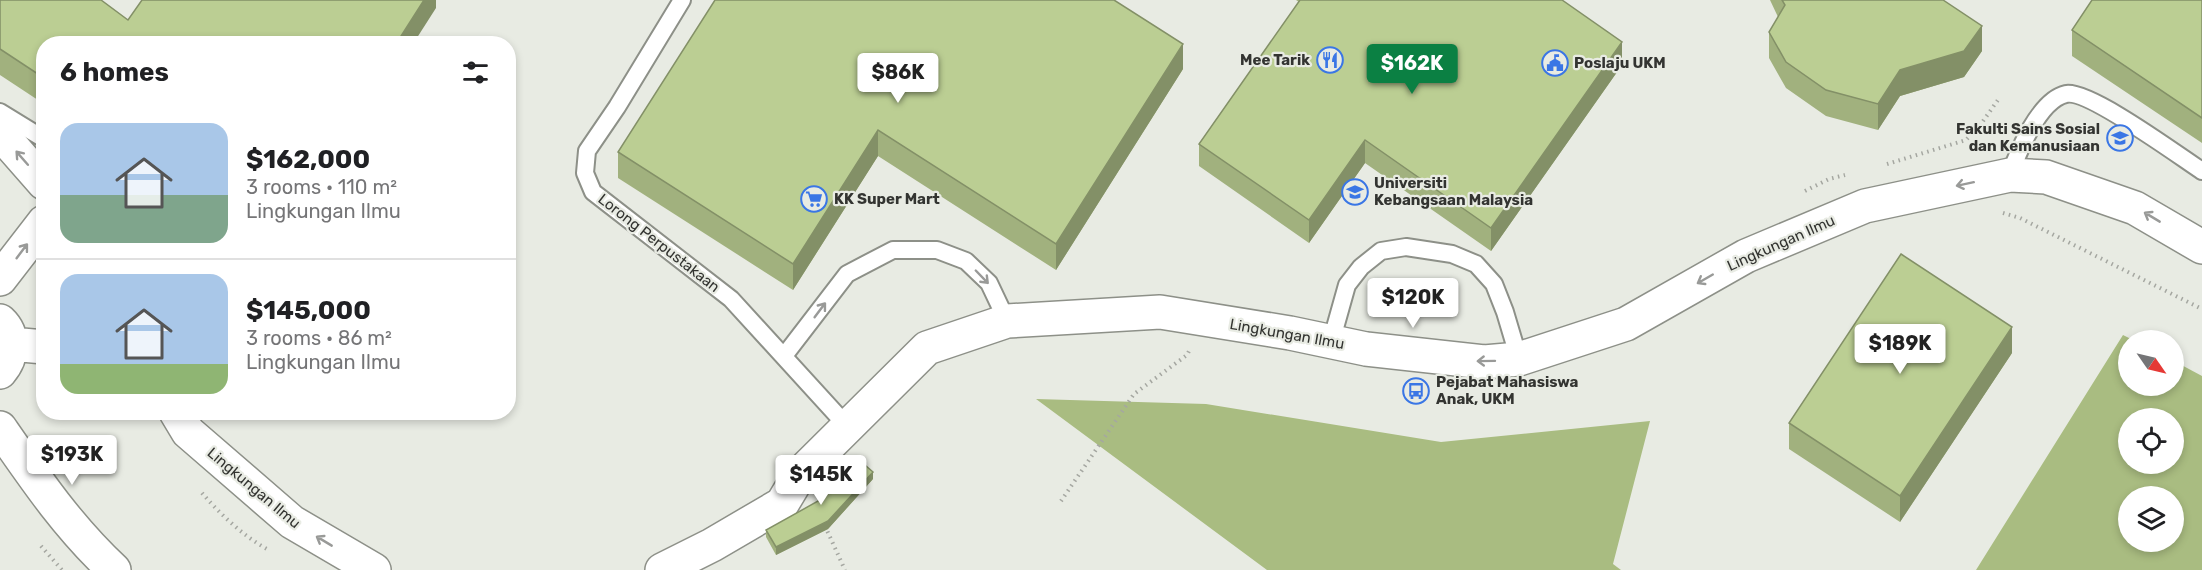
<!DOCTYPE html>
<meta charset="utf-8">
<style>
:root{--surface:#fff;--page:#f2f2f2;--text:#202124;--muted:#757577;--line:#e0e0e0;--accent:#0b8043}
body{margin:0;font-family:Rubik,sans-serif;background:var(--page);color:var(--text);height:100vh;display:flex;flex-direction:column;font-size:22px;white-space:nowrap}
*{box-sizing:border-box;margin:0}
p{font-size:20px;color:var(--muted)}
.icon{flex:none;width:33px;height:33px;fill:none;stroke:currentColor;stroke-width:2;stroke-linecap:round;stroke-linejoin:round}
.map{position:relative;flex:1;overflow:hidden}
.details{position:absolute;left:36px;top:36px;width:480px;height:384px;display:flex;flex-direction:column;background:var(--surface);border-radius:24px;box-shadow:0 3px 9px #0003}
.details>*{flex:none}
.needle{width:39px;rotate:124deg}
.controls{position:absolute;left:2118px;top:330px;display:grid;gap:12px}
.controls a{display:grid;place-items:center;width:66px;height:66px;border-radius:50%;background:var(--surface);box-shadow:0 3px 9px #0003;font-size:30px}
.price{position:absolute;translate:-50% -51px;padding:0 14px;border-radius:6px;background:#fff;color:#222;font-size:20px;line-height:39px;filter:drop-shadow(0 2px 3px #0008)}
.price::after{content:'';position:absolute;left:50%;top:36px;width:18px;height:14px;margin-left:-9px;background:inherit;clip-path:polygon(0 0,100% 0,50% 100%)}
.price.selected{background:var(--accent);color:#fff}
ul{padding:0;list-style:none}
li{display:flex;align-items:center;gap:18px;height:150px;padding:0 24px}
li+li{border-top:2px solid var(--line)}
li span{display:grid;place-items:center;flex:none;width:168px;height:120px;border-radius:18px;color:#555}
li>.icon{margin-inline-start:auto}
span .icon{width:72px;height:72px;fill:#fffc;stroke-width:1}
li b{font-size:26px}
h2{display:flex;justify-content:space-between;align-items:center;height:72px;padding:0 24px;font-size:26px}
.map>svg:first-child{display:block}
</style>
<div class="map">
<svg width="2202" height="570" viewBox="0 0 2202 570">
<rect width="100%" height="100%" fill="#e8ebe3"/>
<path fill="#a9bc81" fill-rule="evenodd" d="M2123 335 2133 340H2128V386H2174V361L2202 376V570H1976ZM2128 418H2174V464H2128ZM2128 496H2174V542H2128Z
M1036 399 1206 404 1441 442 1650 421 1613 564 1621 570H1267Z"/>
<g fill="none" stroke-linecap="round" stroke-linejoin="round">
<g stroke="#8d9088" stroke-width="20">
<path id="service" d="M682 0 617 107 587 151 585 173 593 192 731 299 847 426
M0 112 44 139
M2010 175C2018 152 2039 100 2066 94 2088 89 2179 156 2202 171
M1331 342 1347 285 1361 267 1381 251 1406 247 1452 254 1476 264 1494 284 1505 312 1519 359
M784 356 847 274 893 250H937L966 261 989 283 1007 321"/>
</g>
<g stroke="#8d9088" stroke-width="36">
<path id="minor" d="M0 133 44 183
M0 279 44 222
M0 321C15 335 13 357 0 372
M11 344 44 347
M176 412 188 432 292 522 374 570
M0 428C36 480 68 527 114 570
M662 570 712 545 782 504 800 474 927 348 1007 321 1160 312 1290 333 1366 349 1484 362 1519 359 1626 324 1746 256 1865 206 2010 175 2046 177 2135 208 2202 247"/>
</g>
<path stroke="#a5a7a1" stroke-width="4" stroke-dasharray="1.5 4.5" stroke-linecap="butt" d="M1887 164 1966 140 1981 124 2000 97
M1805 191 1829 179 1845 175
M2003 213 2020 218 2202 309
M202 493C220 514 244 537 269 550
M1061 501 1134 394 1187 355 1189 351
M825 526 845 570
M41 546 62 570"/>
<use href="#service" stroke="#fff" stroke-width="16"/>
<use href="#minor" stroke="#fff" stroke-width="33"/>
</g>
<path fill="#a1b17e" d="M0 0 128 20 436 0V8L44 44V104L0 75Z
M1296 0H1562L1622 65 1491 251 1365 163 1309 243 1199 166V144L1299 2Z
M1770 0H1943L1982 51 1964 77 1900 96 1878 130 1826 116 1786 88 1769 58V32L1778 17Z
M2202 0V143L2072 56V30Z
M1183 69 1056 270 878 156 793 290 618 178V152Z
M2012 353 1900 522 1789 449V423Z
M873 479 828 529 776 555 766 537V530Z"/>
<path fill="#839067" d="M424 0H436V8L413 44H396Z
M1982 26V51L1964 77 1900 96 1878 130V104L1900 70Z
M1622 42V65L1491 251V228Z
M1183 44V69L1056 270V244Z
M878 130V156L793 290V264Z
M1365 140V163L1309 243V220Z
M2012 327V353L1900 522V496Z
M873 472V479L828 529 776 555V547Z"/>
<path fill="#bbce93" stroke="#839067" stroke-width="1.5" d="M0 0H101L128 20 142 0H424L396 44H44V78L0 49Z
M715 0H1114L1183 44 1056 244 878 130 793 264 618 152Z
M1300 0H1562L1622 42 1491 228 1365 140 1309 220 1199 144Z
M1782 0H1943L1982 26 1964 51 1900 70 1878 104 1826 90 1786 62 1769 32 1785 5Z
M2092 0H2202V118L2072 30Z
M1901 254 2012 327 1900 496 1789 423Z
M858 459 873 472 828 521 776 547 766 530 820 500Z"/>
<defs><path id="oneway-shaft" d="M-6 0H5M1.5-3L5.5 0L1.5 3" fill="none" stroke-width="1.6" stroke-linecap="round" stroke-linejoin="round" transform="scale(1.5)"/></defs>
<g stroke="#999a98">
<use href="#oneway-shaft" transform="translate(22 158) rotate(-131)"/>
<use href="#oneway-shaft" transform="translate(1965 184) rotate(168)"/>
<use href="#oneway-shaft" transform="translate(2152 217) rotate(-149)"/>
<use href="#oneway-shaft" transform="translate(22 251) rotate(-53)"/>
<use href="#oneway-shaft" transform="translate(982 277) rotate(46)"/>
<use href="#oneway-shaft" transform="translate(1705 279) rotate(150)"/>
<use href="#oneway-shaft" transform="translate(820 310) rotate(-53)"/>
<use href="#oneway-shaft" transform="translate(1486 361) rotate(179)"/>
<use href="#oneway-shaft" transform="translate(324 541) rotate(-149)"/>
</g>
<defs>
<g id="restaurant-ring" transform="scale(1.35)"><circle r="9.5" fill="#e8ebe3" stroke="#3a76e5" stroke-width="1.5"/><path d="M-5-6h1v4h1v-4h1v4h1v-4h1v5L-1.5 .5V6h-2V.5L-5-1ZM5-6V6H3V1.5H1.5Q1.5-4 5-6Z" fill="#3a76e5"/></g>
<g id="civic-ring" transform="scale(1.35)"><circle r="9.5" fill="#e8ebe3" stroke="#3a76e5" stroke-width="1.5"/><path d="M-.6-6.5H3V-4.5H.6V-3L4-1V1h2V6H-6V1h2V-1L-.6-3ZM-1.2 2.5V6h2.4V2.5Z" fill="#3a76e5"/></g>
<g id="university-ring" transform="scale(1.35)"><circle r="9.5" fill="#e8ebe3" stroke="#3a76e5" stroke-width="1.5"/><path d="M0-5L7-2L0 1L-7-2ZM-4 1L0 2.5L4 1V4Q0 6-4 4Z" fill="#3a76e5"/></g>
<g id="supermarket-ring" transform="scale(1.35)"><circle r="9.5" fill="#e8ebe3" stroke="#3a76e5" stroke-width="1.5"/><path d="M-6-5.5h2.5l.6 2H6L4.5 2H-2.5L-4.4-4H-6ZM-1.5 3.2a1.3 1.3 0 1 0 .1 0ZM3 3.2a1.3 1.3 0 1 0 .1 0Z" fill="#3a76e5"/></g>
<g id="bus-ring" transform="scale(1.35)"><circle r="9.5" fill="#e8ebe3" stroke="#3a76e5" stroke-width="1.5"/><path d="M-5-6H5V4H4V6H2V4H-2V6H-4V4H-5ZM-3.5-4V0h7V-4ZM-3.5 1.2v1.5H-2V1.2ZM2 1.2v1.5H3.5V1.2Z" fill="#3a76e5"/></g>
</defs>
<g fill-rule="evenodd">
<use href="#restaurant-ring" x="1330" y="60"/>
<use href="#civic-ring" x="1555" y="63"/>
<use href="#university-ring" x="2120" y="138"/>
<use href="#university-ring" x="1355" y="192"/>
<use href="#supermarket-ring" x="814" y="199"/>
<use href="#bus-ring" x="1416" y="391"/>
</g>
<g text-anchor="middle" stroke-width="4.5" stroke-linejoin="round" paint-order="stroke">
<g font-size="15" font-weight="bold" fill="#333431" stroke="#e8ebe3" text-anchor="start">
<text x="1310" y="65" text-anchor="end">Mee Tarik</text>
<text x="1574" y="68">Poslaju UKM</text>
<text x="2100" y="134" text-anchor="end">Fakulti Sains Sosial<tspan x="2100" dy="17">dan Kemanusiaan</tspan></text>
<text x="1374" y="188">Universiti<tspan x="1374" dy="17">Kebangsaan Malaysia</tspan></text>
<text x="834" y="204">KK Super Mart</text>
<text x="1436" y="387">Pejabat Mahasiswa<tspan x="1436" dy="17">Anak, UKM</tspan></text>
</g>
<g font-size="15" fill="#333431" stroke="#e8ebe3">
<text transform="translate(659 243) rotate(38)" y="5">Lorong Perpustakaan</text>
<text transform="translate(1781 243) rotate(-24)" y="5">Lingkungan Ilmu</text>
<text transform="translate(1287 334) rotate(10)" y="5">Lingkungan Ilmu</text>
<text transform="translate(254 488) rotate(40)" y="5">Lingkungan Ilmu</text>
</g>
</g>
</svg>
<div class="controls">
<a><svg class="needle" viewBox="-14 -14 28 28"><path d="M0-13l5 13h-10z" fill="#e53935"/><path d="M0 13l5-13h-10z" fill="#757577"/></svg></a>
<a><svg class="icon" aria-label="locate" viewBox="0 0 24 24"><circle cx="12" cy="12" r="6"/><path d="M12 2v4M12 18v4M2 12h4M18 12h4"/></svg></a>
<a><svg class="icon" aria-label="layers" viewBox="0 0 24 24"><path d="M12 4l9 5-9 5-9-5zM3 14l9 5 9-5"/></svg></a>
</div>
<b class="price selected" style="left:1412px;top:95px">$162K</b>
<b class="price" style="left:898px;top:104px">$86K</b>
<b class="price" style="left:1413px;top:329px">$120K</b>
<b class="price" style="left:1900px;top:375px">$189K</b>
<b class="price" style="left:72px;top:486px">$193K</b>
<b class="price" style="left:821px;top:506px">$145K</b>
<section class="details">
<h2>6 homes<svg class="icon" aria-label="filters" viewBox="0 0 24 24"><path d="M4 7h16M4 17h16"/><circle cx="9" cy="7" r="2"/><circle cx="15" cy="17" r="2"/></svg></h2>
<ul>
<li><span style="background:linear-gradient(#a9c7e8 60%,#7fa58c 0)"><svg class="icon" aria-label="home" viewBox="0 0 24 24"><path d="M3 11l9-7 9 7M6 9v11h12V9"/></svg></span><div><b>$162,000</b><p>3 rooms · 110 m²</p><p>Lingkungan Ilmu</p></div></li>
<li><span style="background:linear-gradient(#a9c7e8 75%,#8fb573 0)"><svg class="icon" aria-label="home" viewBox="0 0 24 24"><path d="M3 11l9-7 9 7M6 9v11h12V9"/></svg></span><div><b>$145,000</b><p>3 rooms · 86 m²</p><p>Lingkungan Ilmu</p></div></li>
</ul>
</section>
</div>
